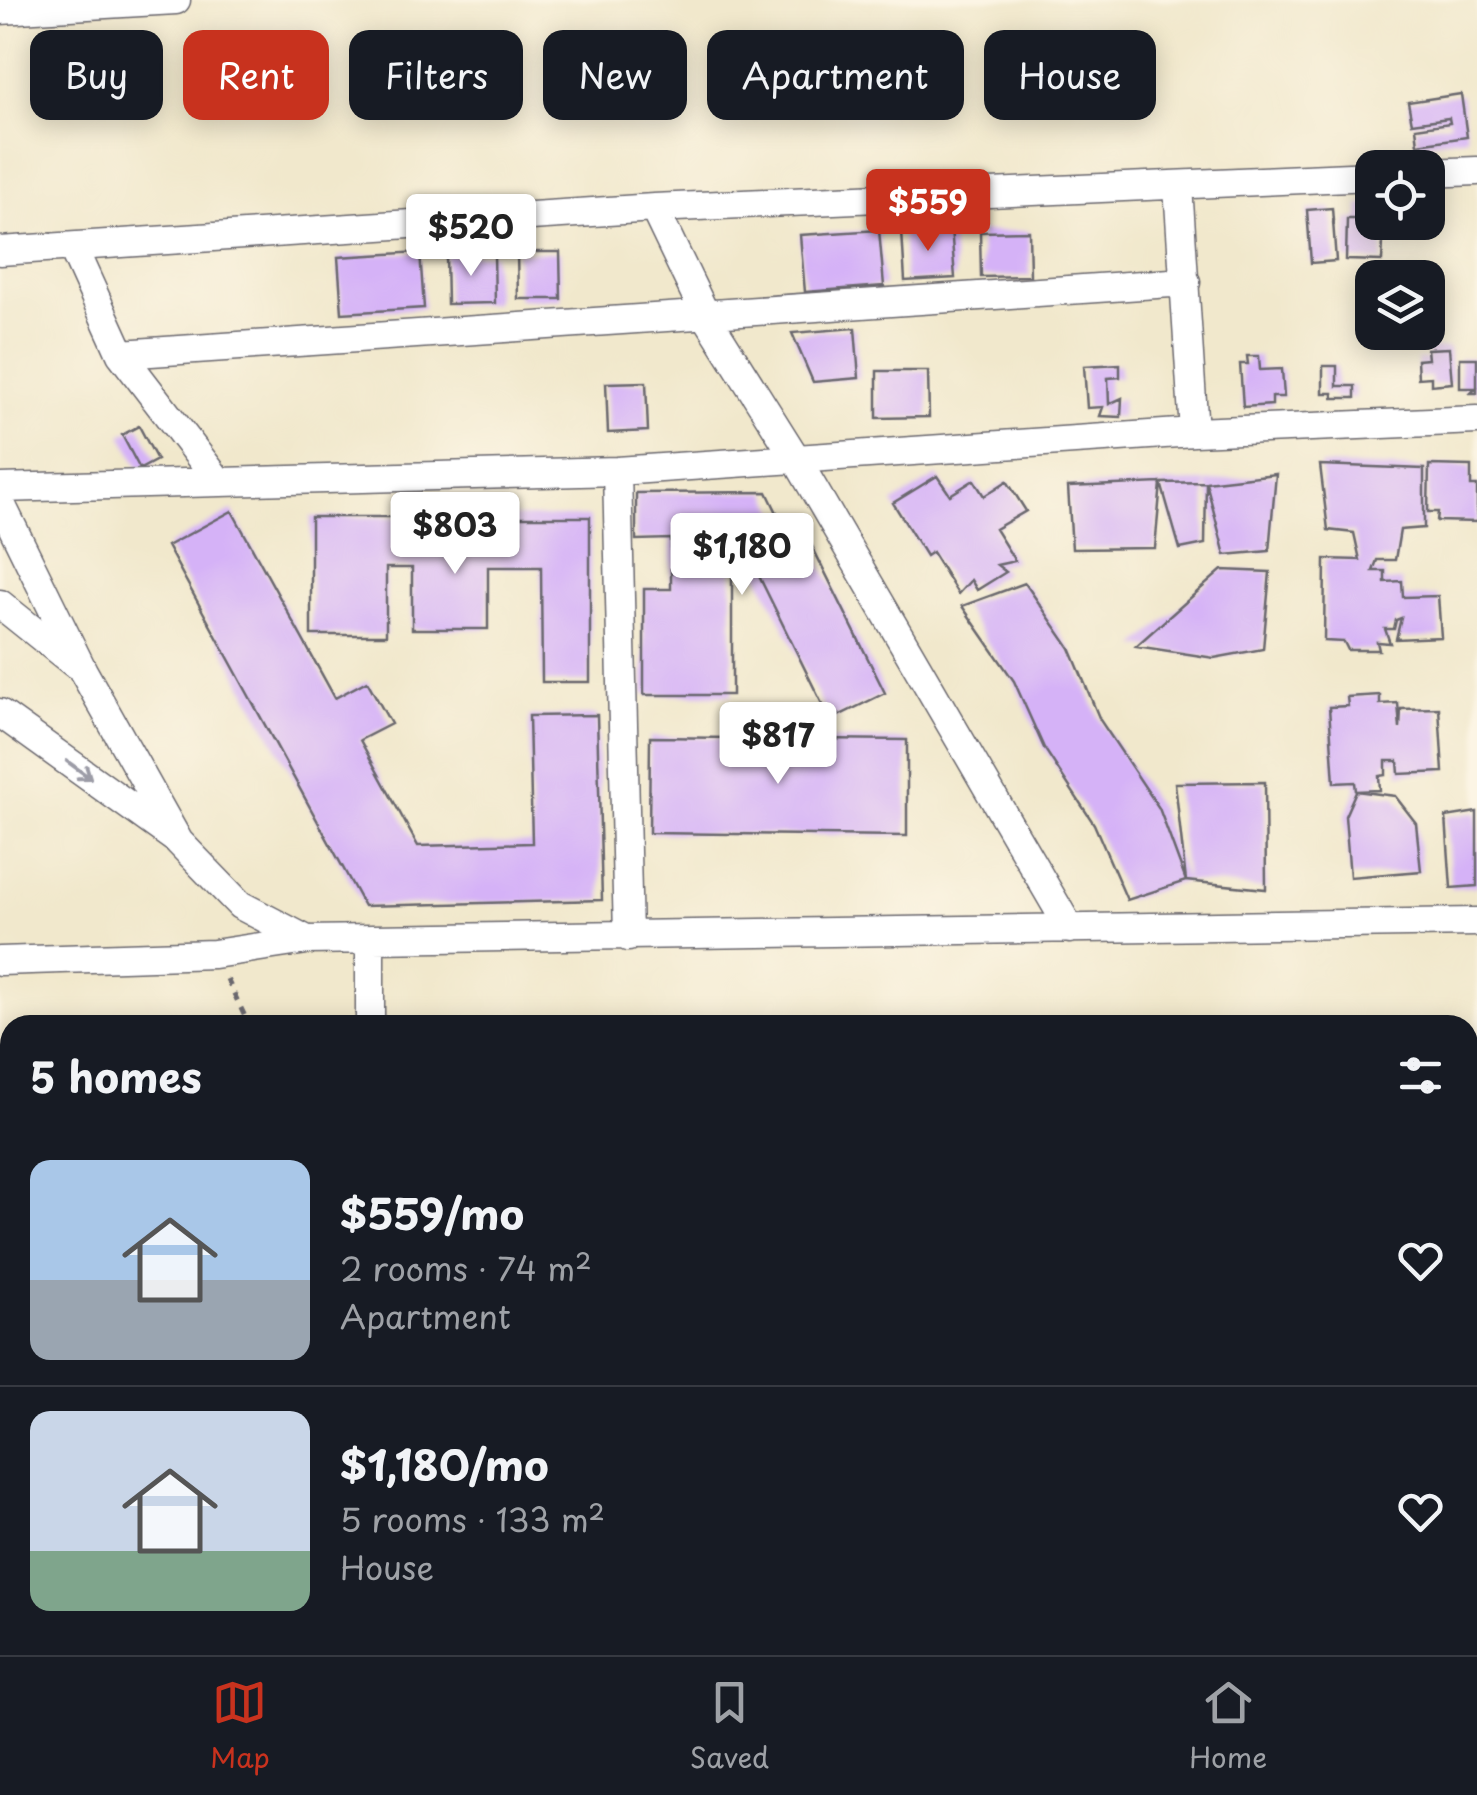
<!DOCTYPE html>
<meta charset="utf-8">
<style>
:root{--surface:#171b24;--page:#20242c;--text:#f1f3f6;--muted:#9ea1a6;--line:#363941;--accent:#c8321e}
body{margin:0;font-family:"Playpen Sans",sans-serif;background:var(--page);color:var(--text);height:100vh;display:flex;flex-direction:column;font-size:38px;white-space:nowrap}
*{box-sizing:border-box;margin:0}
p{font-size:32px;color:var(--muted)}
.icon{flex:none;width:55px;height:55px;fill:none;stroke:currentColor;stroke-width:2;stroke-linecap:round;stroke-linejoin:round}
.map{position:relative;flex:1;overflow:hidden}
.drawer{position:absolute;left:0px;top:1015px;width:1478px;height:640px;display:flex;flex-direction:column;background:var(--surface);border-radius:30px 30px 0 0;box-shadow:0 5px 25px #0003}
.drawer>*{flex:none}
.top-card{position:absolute;left:30px;top:30px;width:1418px;height:90px;display:flex;gap:20px}
.controls{position:absolute;left:1355px;top:150px;display:grid;gap:20px}
.controls a{display:grid;place-items:center;width:90px;height:90px;border-radius:20px;background:var(--surface);box-shadow:0 5px 25px #0003;font-size:50px}
.price{position:absolute;translate:-50% -85px;padding:0 22px;border-radius:10px;background:#fff;color:#222;font-size:32px;line-height:65px;filter:drop-shadow(0 2px 5px #0008)}
.price::after{content:'';position:absolute;left:50%;top:60px;width:30px;height:22px;margin-left:-15px;background:inherit;clip-path:polygon(0 0,100% 0,50% 100%)}
.price.selected{background:var(--accent);color:#fff}
ul{padding:0;list-style:none}
li{display:flex;align-items:center;gap:30px;height:250px;padding:0 30px}
li+li{border-top:2px solid var(--line)}
li span{display:grid;place-items:center;flex:none;width:280px;height:200px;border-radius:20px;color:#555}
li>.icon{margin-inline-start:auto}
span .icon{width:120px;height:120px;fill:#fffc;stroke-width:1}
li b{font-size:42px}
h2{display:flex;justify-content:space-between;align-items:center;height:120px;padding:0 30px;font-size:42px}
.pill{padding:0 35px;border-radius:20px;background:var(--surface);box-shadow:0 5px 25px #0003;font-size:35px;line-height:90px}
.pill.selected{background:var(--accent);color:#fff}
.tab-bar{display:flex;justify-content:space-around;align-items:center;height:140px;border-top:2px solid var(--line);background:var(--surface);font-size:28px;color:var(--muted)}
.tab-bar a{display:grid;justify-items:center;gap:5px}
.tab-bar .selected{color:var(--accent)}
.map>svg:first-child{display:block}
</style>
<div class="map">
<svg width="1477" height="1655" viewBox="0 0 1477 1655">
<rect width="100%" height="100%" fill="#fcf5e5"/>
<filter id="ink" filterUnits="userSpaceOnUse"><feTurbulence type="fractalNoise" baseFrequency=".01" numOctaves="2"/><feDisplacementMap in="SourceGraphic" scale="20" xChannelSelector="R" yChannelSelector="G"/><feConvolveMatrix kernelMatrix="1 2 1 2 8 2 1 2 1" color-interpolation-filters="sRGB"/></filter>
<filter id="wash" filterUnits="userSpaceOnUse"><feTurbulence type="fractalNoise" baseFrequency=".0048" numOctaves="4" result="noise"/><feDisplacementMap in="SourceGraphic" scale="40" xChannelSelector="R" yChannelSelector="G"/><feGaussianBlur stdDeviation="2.25" result="paint"/><feColorMatrix in="noise" values="0 0 0 0 0 0 0 0 0 0 0 0 0 0 0 0 0 1.4 0 .05"/><feComposite in="paint" operator="in"/></filter>
<g filter="url(#wash)">
<rect width="100%" height="100%" fill="#f1e8cc"/>
<g id="blocks">
<path fill="#d5b2f7" d="M1461 94 1467 137 1418 144 1416 128 1450 123 1449 118 1412 123 1408 102Z
M1359 205 1372 206V222H1384L1382 261 1346 260 1347 219H1359Z
M1332 208 1336 261 1311 263 1307 210Z
M951 227 955 278 905 281 902 231Z
M879 230 884 286 805 292 800 235Z
M1029 231 1030 276 981 277 980 232Z
M420 252 424 308 342 313 338 257Z
M517 252H560L561 299H518Z
M494 254 495 303 447 304 446 255Z
M855 328 859 378 813 382 792 333Z
M1449 348 1452 383 1431 385V377L1418 378 1417 360 1428 359 1427 349Z
M1247 356H1259L1260 370 1282 369 1284 397H1272V405L1243 407 1240 364H1248Z
M1460 358H1477V393H1471L1476 388H1460Z
M1120 364V377L1108 378 1109 404 1122 398 1121 417 1100 416 1103 407 1087 408 1084 366Z
M1323 366H1337V386H1355V398H1333V393H1323Z
M877 371H928L929 417 877 418Z
M646 382 648 431 608 433 606 383Z
M139 426 157 460 140 469 122 435Z
M1320 465 1424 469V528L1400 530 1395 560H1377L1373 571H1385V582L1402 581 1403 597 1438 596 1441 637 1396 639 1401 618 1396 620 1394 629H1385L1390 643 1377 642 1379 650H1348L1344 642 1324 641 1325 559 1360 560 1354 533 1328 530Z
M1429 465 1471 466V486H1477V522L1437 521 1438 512H1428Z
M1276 474 1269 551 1225 555 1206 482 1205 544 1180 549 1161 483 1206 482Z
M937 476 950 495 974 480 984 496 1007 481 1026 511 995 529 1015 561 997 565 1006 572 977 590 971 580 958 594 932 552 926 556 893 503Z
M1161 483 1155 548 1072 549 1068 487Z
M767 492 784 527 799 520 885 693 830 720 753 564H732V695H644V589H671V539L636 540V493Z
M232 511 335 698 367 681 391 724 360 740 418 846 532 843 529 716 597 715 602 900 364 906 167 546Z
M311 517H590V682H542L541 567H488V629H412V568H386V635H311Z
M1222 570 1270 572 1263 649 1214 658 1136 646Z
M1025 583 1070 648 1100 720 1159 808 1186 881 1127 900 1094 824 1044 748 1014 681 962 606Z
M1380 695V704L1398 703 1400 729 1401 709 1439 708 1443 772 1399 774 1398 761H1386V775L1379 776 1380 790 1356 791 1395 796 1416 823 1421 871 1350 877 1345 816 1356 791 1355 782 1334 783 1329 707 1348 706 1347 697Z
M650 737 907 740V836L649 833Z
M1265 782 1266 889 1186 881 1175 783Z
M1477 812V886L1451 888 1446 817Z"/>
</g>
</g>
<g filter="url(#ink)">
<use href="#blocks" fill-opacity="0" stroke="#6a676e" stroke-width="2.5"/>
<g fill="none" stroke-linecap="round" stroke-linejoin="round">
<g stroke="#6a676e" stroke-width="31">
<path id="street" d="M0 10 176 0
M1428 173 1477 171
M1178 186 1194 432
M654 208 705 314 795 457 1070 929
M73 248 121 354 219 482
M0 251 654 208 1372 176
M121 354 1186 282
M617 471 628 937
M0 488 617 471 1194 432 1477 420
M0 502 83 671 179 842 240 905 307 940
M0 604 75 664
M0 713 174 838
M0 961 214 954 307 940 1477 922
M370 1025V941
M311 1655V1645"/>
</g>
<path stroke="#6a676e" stroke-width="5" stroke-dasharray="8 8" stroke-linecap="butt" d="M227 979 249 1025
M0 1445 10 1433"/>
<use href="#street" stroke="#fff" stroke-width="28"/>
</g>
<defs><path id="oneway-shaft" d="M-6 0H5M1.5-3L5.5 0L1.5 3" fill="none" stroke-width="1.6" stroke-linecap="round" stroke-linejoin="round" transform="scale(2.5)"/></defs>
<use stroke="#9c9ca7" href="#oneway-shaft" transform="translate(79 770) rotate(36)"/>
</g>
</svg>
<div class="controls">
<a><svg class="icon" aria-label="locate" viewBox="0 0 24 24"><circle cx="12" cy="12" r="6"/><path d="M12 2v4M12 18v4M2 12h4M18 12h4"/></svg></a>
<a><svg class="icon" aria-label="layers" viewBox="0 0 24 24"><path d="M12 4l9 5-9 5-9-5zM3 14l9 5 9-5"/></svg></a>
</div>
<b class="price selected" style="left:928px;top:254px">$559</b>
<b class="price" style="left:471px;top:279px">$520</b>
<b class="price" style="left:455px;top:577px">$803</b>
<b class="price" style="left:742px;top:598px">$1,180</b>
<b class="price" style="left:778px;top:787px">$817</b>
<div class="top-card">
<a class="pill">Buy</a>
<a class="pill selected">Rent</a>
<a class="pill">Filters</a>
<a class="pill">New</a>
<a class="pill">Apartment</a>
<a class="pill">House</a>
</div>
<section class="drawer">
<h2>5 homes<svg class="icon" aria-label="filters" viewBox="0 0 24 24"><path d="M4 7h16M4 17h16"/><circle cx="9" cy="7" r="2"/><circle cx="15" cy="17" r="2"/></svg></h2>
<ul>
<li><span style="background:linear-gradient(#a9c7e8 60%,#9aa5b1 0)"><svg class="icon" aria-label="home" viewBox="0 0 24 24"><path d="M3 11l9-7 9 7M6 9v11h12V9"/></svg></span><div><b>$559/mo</b><p>2 rooms · 74 m²</p><p>Apartment</p></div><svg class="icon" aria-label="heart" viewBox="0 0 24 24"><path d="M12 20l-8-8c-3-5 5-10 8-4 3-6 11-1 8 4z"/></svg></li>
<li><span style="background:linear-gradient(#c9d6e8 70%,#7fa58c 0)"><svg class="icon" aria-label="home" viewBox="0 0 24 24"><path d="M3 11l9-7 9 7M6 9v11h12V9"/></svg></span><div><b>$1,180/mo</b><p>5 rooms · 133 m²</p><p>House</p></div><svg class="icon" aria-label="heart" viewBox="0 0 24 24"><path d="M12 20l-8-8c-3-5 5-10 8-4 3-6 11-1 8 4z"/></svg></li>
</ul>
</section>
</div>
<nav class="tab-bar">
<a class="selected"><svg class="icon" aria-label="map" viewBox="0 0 24 24"><path d="M3 6l6-2 6 2 6-2v14l-6 2-6-2-6 2zM9 4v14M15 6v14"/></svg>Map</a>
<a><svg class="icon" aria-label="saved" viewBox="0 0 24 24"><path d="M7 4h10v16l-5-4-5 4z"/></svg>Saved</a>
<a><svg class="icon" aria-label="home" viewBox="0 0 24 24"><path d="M3 11l9-7 9 7M6 9v11h12V9"/></svg>Home</a>
</nav>
